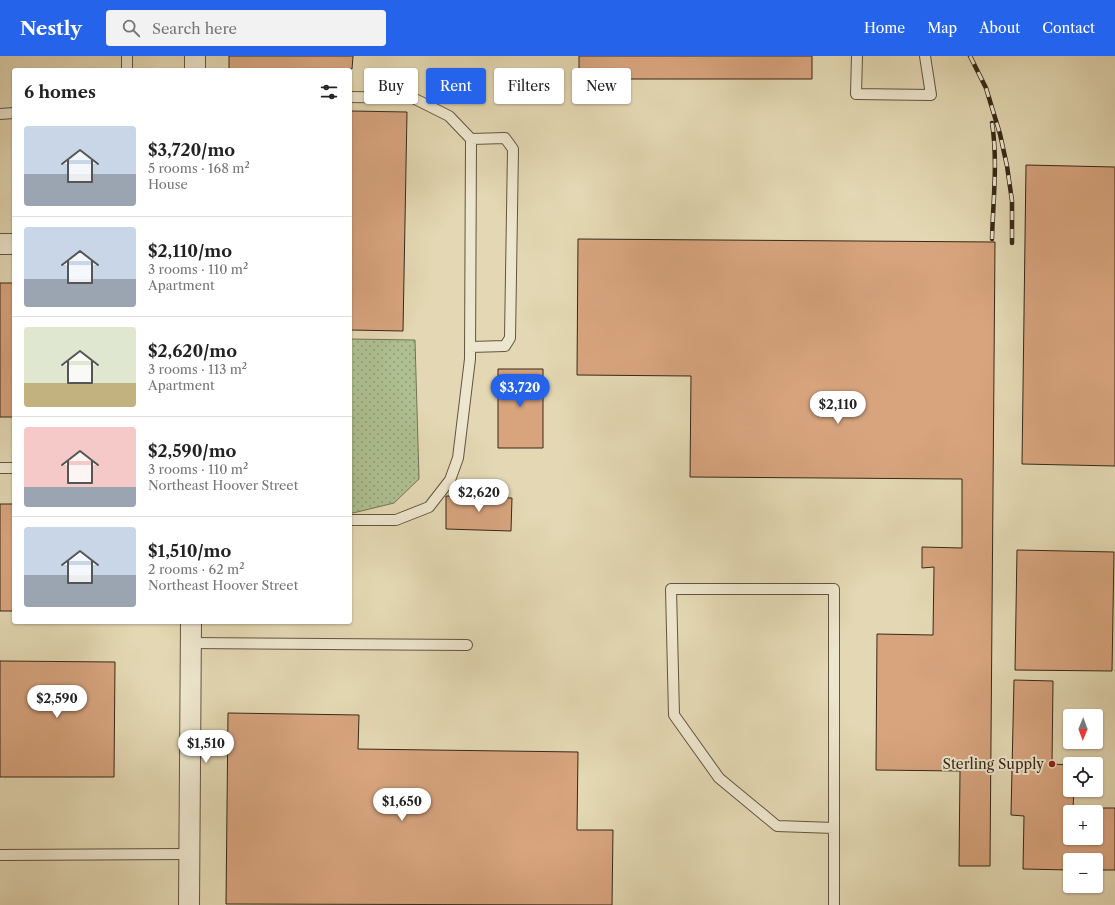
<!DOCTYPE html>
<meta charset="utf-8">
<style>
:root{--surface:#fff;--page:#f2f2f2;--text:#222;--muted:#767676;--line:#e0e0e0;--accent:#2563eb}
body{margin:0;font-family:"Libre Caslon Text",serif;background:var(--page);color:var(--text);height:100vh;display:flex;flex-direction:column;font-size:15px;white-space:nowrap}
*{box-sizing:border-box;margin:0}
p{font-size:13px;color:var(--muted)}
.icon{flex:none;width:22px;height:22px;fill:none;stroke:currentColor;stroke-width:2;stroke-linecap:round;stroke-linejoin:round}
.map{position:relative;flex:1;overflow:hidden}
.panel{position:absolute;left:12px;top:12px;width:340px;height:556px;display:flex;flex-direction:column;background:var(--surface);border-radius:4px;box-shadow:0 1px 3px #0004}
.panel>*{flex:none}
.top-card{position:absolute;left:364px;top:12px;width:380px;height:36px;display:flex;gap:8px}
.needle{width:26px;rotate:181deg}
.tools{position:absolute;left:1063px;top:653px;display:grid;gap:8px}
.tools a{display:grid;place-items:center;width:40px;height:40px;border-radius:4px;background:var(--surface);box-shadow:0 1px 3px #0004;font-size:20px}
.price{position:absolute;translate:-50% -34px;padding:0 9px;border-radius:14px;background:#fff;color:#222;font-size:13px;line-height:26px;filter:drop-shadow(0 1px 2px #0008)}
.price::after{content:'';position:absolute;left:50%;top:24px;width:12px;height:9px;margin-left:-6px;background:inherit;clip-path:polygon(0 0,100% 0,50% 100%)}
.price.active{background:var(--accent);color:#fff}
ul{padding:0;list-style:none}
li{display:flex;align-items:center;gap:12px;height:100px;padding:0 12px}
li+li{border-top:1px solid var(--line)}
li span{display:grid;place-items:center;flex:none;width:112px;height:80px;border-radius:4px;color:#555}
li>.icon{margin-inline-start:auto}
span .icon{width:48px;height:48px;fill:#fffc;stroke-width:1}
li b{font-size:17px}
h2{display:flex;justify-content:space-between;align-items:center;height:48px;padding:0 12px;font-size:17px}
.pill{padding:0 14px;border-radius:4px;background:var(--surface);box-shadow:0 1px 3px #0004;font-size:14px;line-height:36px}
.pill.active{background:var(--accent);color:#fff}
header{display:flex;align-items:center;gap:24px;box-sizing:border-box;height:56px;padding:0 20px;background:var(--accent);color:#fff}
header strong{font-size:19px}
nav{display:flex;gap:22px;margin-inline-start:auto;font-size:14px}
.search{width:280px;height:36px;background:var(--page);display:flex;align-items:center;gap:10px;box-sizing:border-box;padding:0 14px;border-radius:4px;color:var(--muted);font-size:15px}
.map>svg:first-child{display:block}
</style>
<header>
<strong>Nestly</strong>
<div class="search"><svg class="icon" aria-label="search" viewBox="0 0 24 24"><circle cx="10" cy="10" r="6"/><path d="M15 15l6 6"/></svg>Search here</div>
<nav><a>Home</a><a>Map</a><a>About</a><a>Contact</a></nav>
</header>
<div class="map">
<svg width="1115" height="849" viewBox="0 0 1115 849">
<defs>
<pattern id="grass-dots" width="8" height="8" patternUnits="userSpaceOnUse"><rect width="8" height="8" fill="#aec091"/><path d="M2 2h.1M6 6h.1" fill="none" stroke="#8f9c75" stroke-width="1.8" stroke-linecap="round"/></pattern>
</defs>
<rect width="100%" height="100%" fill="#e3d8b3"/>
<filter id="stains"><feTurbulence type="fractalNoise" baseFrequency=".005" numOctaves="4"/><feColorMatrix values="0 0 0 0 .2 0 0 0 0 .09 0 0 0 0 .02 0 0 0 .5 -.17"/></filter>
<radialGradient id="worn" r=".72"><stop offset=".6" stop-color="#630" stop-opacity="0"/><stop offset="1" stop-color="#630" stop-opacity=".3"/></radialGradient>
<path fill="url(#grass-dots)" stroke="#737454" d="M350 283 415 284 419 423 394 447 353 457 350 456Z"/>
<path fill="#d7a47e" stroke="#382917" fill-rule="evenodd" d="M229 0H353L352 13H229Z
M579 0H812V23H579Z
M351 55 407 56 403 275 350 274Z
M1026 109 1115 111V410L1022 408Z
M578 183 995 186 990 810H959L960 715 876 714 877 578 933 579 934 511 922 512V491L962 492V423L690 421 691 320 577 319Z
M0 227H14V361H0Z
M498 313H543V392H498Z
M446 440 512 442 511 475 446 473Z
M0 448H14V555H0Z
M1017 494 1114 496 1112 615 1015 614Z
M0 605 115 606 114 721H0Z
M1014 624 1053 625 1052 708 1070 709V734H1074L1073 752H1115V814H1096V804H1070V814L1023 813 1024 760 1011 759ZM1070 756H1096V782H1070Z
M228 657 359 659 358 693 578 696 577 774H613L612 849 226 848Z"/>
<g fill="none" stroke-linecap="round" stroke-linejoin="round">
<g stroke="#63553e" stroke-width="12">
<path id="lane" d="M857 0 856 38 931 39 925 0
M127 14V0
M350 41 413 42 449 60 471 83 470 303 458 402 450 424 429 451 396 464H350
M0 58 14 57
M470 291 505 290 510 282 513 93 505 82 471 83
M0 412H14
M191 587 467 589
M0 799 189 798
M834 849V533H671L674 659 719 722 777 770 834 772"/>
</g>
<g stroke="#63553e" stroke-width="22">
<path id="street" d="M195 14V0
M0 188H14
M189 849 191 566"/>
</g>
<use href="#lane" stroke="#ede6ce" stroke-width="10"/>
<use href="#street" stroke="#ede6ce" stroke-width="20"/>
<g stroke="#382917" stroke-width="4.5">
<path id="rail" d="M970 0 986 32 1000 78 1007 110 1012 145V187
M992 67C998 105 993 145 992 183"/>
</g>
<use href="#rail" stroke="#ede6ce" stroke-width="3" stroke-dasharray="9" stroke-linecap="butt"/>
</g>
<circle fill="#8f2418" stroke="#ede6ce" stroke-width="1.5" cx="1052" cy="708" r="4"/>
<g text-anchor="middle" stroke-width="4" stroke-linejoin="round" paint-order="stroke">
<g font-size="14" fill="#382917" stroke="#ede6ce" text-anchor="end">
<text x="1044" y="713">Sterling Supply</text>
</g>
</g>
<rect width="100%" height="100%" filter="url(#stains)"/>
<rect width="100%" height="100%" fill="url(#worn)"/>
</svg>
<div class="tools">
<a><svg class="needle" viewBox="-14 -14 28 28"><path d="M0-13l5 13h-10z" fill="#e53935"/><path d="M0 13l5-13h-10z" fill="#767676"/></svg></a>
<a><svg class="icon" aria-label="locate" viewBox="0 0 24 24"><circle cx="12" cy="12" r="6"/><path d="M12 2v4M12 18v4M2 12h4M18 12h4"/></svg></a>
<a>+</a>
<a>−</a>
</div>
<b class="price active" style="left:520px;top:352px">$3,720</b>
<b class="price" style="left:838px;top:369px">$2,110</b>
<b class="price" style="left:479px;top:457px">$2,620</b>
<b class="price" style="left:57px;top:663px">$2,590</b>
<b class="price" style="left:206px;top:708px">$1,510</b>
<b class="price" style="left:402px;top:766px">$1,650</b>
<div class="top-card">
<a class="pill">Buy</a>
<a class="pill active">Rent</a>
<a class="pill">Filters</a>
<a class="pill">New</a>
</div>
<section class="panel">
<h2>6 homes<svg class="icon" aria-label="filters" viewBox="0 0 24 24"><path d="M4 7h16M4 17h16"/><circle cx="9" cy="7" r="2"/><circle cx="15" cy="17" r="2"/></svg></h2>
<ul>
<li><span style="background:linear-gradient(#c9d6e8 60%,#9aa5b1 0)"><svg class="icon" aria-label="home" viewBox="0 0 24 24"><path d="M3 11l9-7 9 7M6 9v11h12V9"/></svg></span><div><b>$3,720/mo</b><p>5 rooms · 168 m²</p><p>House</p></div></li>
<li><span style="background:linear-gradient(#c9d6e8 65%,#9aa5b1 0)"><svg class="icon" aria-label="home" viewBox="0 0 24 24"><path d="M3 11l9-7 9 7M6 9v11h12V9"/></svg></span><div><b>$2,110/mo</b><p>3 rooms · 110 m²</p><p>Apartment</p></div></li>
<li><span style="background:linear-gradient(#dfe7d0 70%,#c2b280 0)"><svg class="icon" aria-label="home" viewBox="0 0 24 24"><path d="M3 11l9-7 9 7M6 9v11h12V9"/></svg></span><div><b>$2,620/mo</b><p>3 rooms · 113 m²</p><p>Apartment</p></div></li>
<li><span style="background:linear-gradient(#f6c9c9 75%,#9aa5b1 0)"><svg class="icon" aria-label="home" viewBox="0 0 24 24"><path d="M3 11l9-7 9 7M6 9v11h12V9"/></svg></span><div><b>$2,590/mo</b><p>3 rooms · 110 m²</p><p>Northeast Hoover Street</p></div></li>
<li><span style="background:linear-gradient(#c9d6e8 60%,#9aa5b1 0)"><svg class="icon" aria-label="home" viewBox="0 0 24 24"><path d="M3 11l9-7 9 7M6 9v11h12V9"/></svg></span><div><b>$1,510/mo</b><p>2 rooms · 62 m²</p><p>Northeast Hoover Street</p></div></li>
</ul>
</section>
</div>
